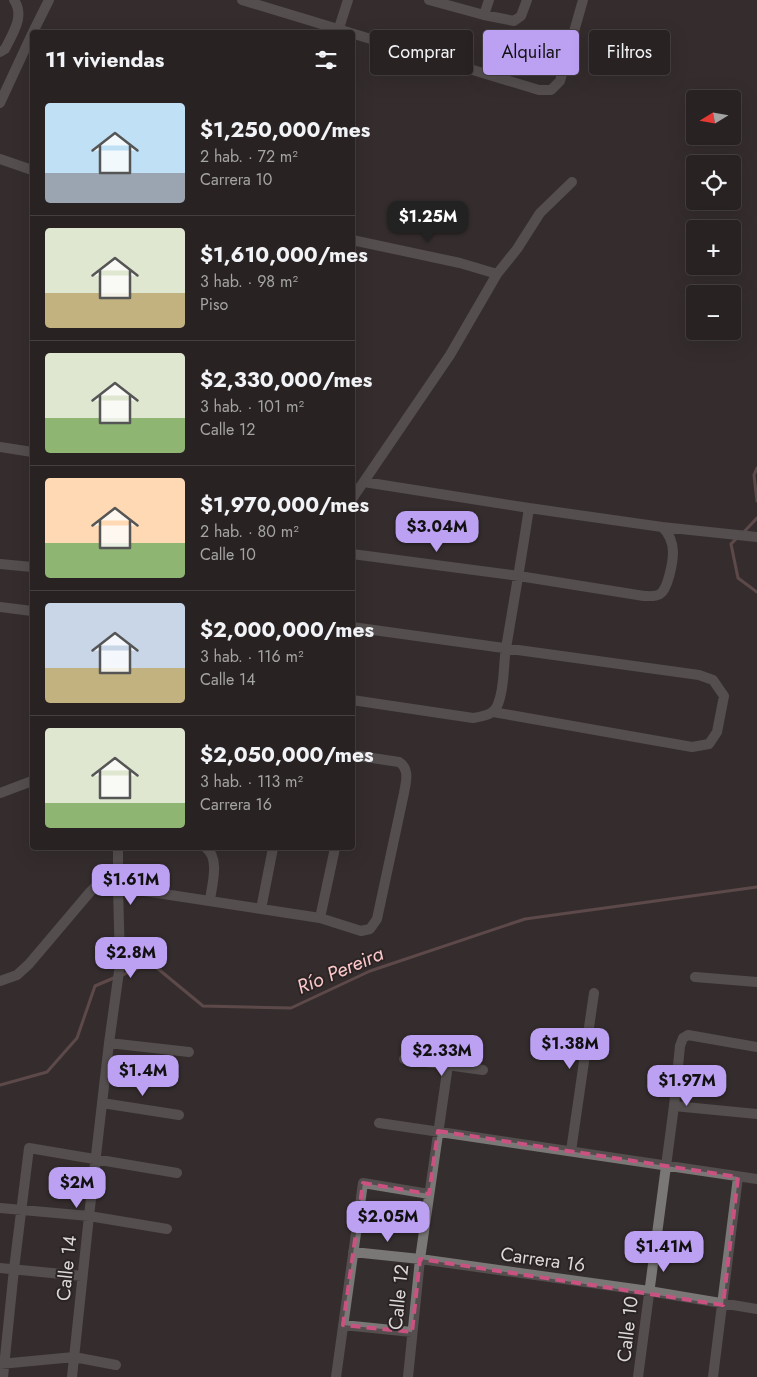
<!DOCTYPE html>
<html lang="es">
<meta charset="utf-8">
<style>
:root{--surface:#282222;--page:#342f2f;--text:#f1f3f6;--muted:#a5a4a5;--line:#443f40;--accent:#bca0f2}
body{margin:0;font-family:Jost,sans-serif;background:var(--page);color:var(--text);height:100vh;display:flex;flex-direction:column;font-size:19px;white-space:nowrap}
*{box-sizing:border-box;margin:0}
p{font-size:16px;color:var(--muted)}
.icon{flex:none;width:28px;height:28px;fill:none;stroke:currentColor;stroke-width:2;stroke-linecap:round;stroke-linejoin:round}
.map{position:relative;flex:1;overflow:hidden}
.drawer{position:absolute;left:30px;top:30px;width:325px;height:820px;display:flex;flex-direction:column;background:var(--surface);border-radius:5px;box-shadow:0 5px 20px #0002,0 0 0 1px var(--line)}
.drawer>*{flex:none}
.banner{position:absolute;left:370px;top:30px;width:311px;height:45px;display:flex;gap:10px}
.needle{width:32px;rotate:259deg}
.fabs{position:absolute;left:686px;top:90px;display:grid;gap:10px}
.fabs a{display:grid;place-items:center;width:55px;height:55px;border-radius:5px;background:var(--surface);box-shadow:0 5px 20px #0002,0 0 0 1px var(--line);font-size:25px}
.price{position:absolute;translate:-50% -42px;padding:0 11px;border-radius:10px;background:var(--accent);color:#111;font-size:16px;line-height:32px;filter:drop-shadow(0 1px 2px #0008)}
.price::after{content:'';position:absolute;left:50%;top:30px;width:15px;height:11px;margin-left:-8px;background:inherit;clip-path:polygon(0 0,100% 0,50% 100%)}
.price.selected{background:#222;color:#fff}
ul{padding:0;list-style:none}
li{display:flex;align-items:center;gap:15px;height:125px;padding:0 15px}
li+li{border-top:1px solid var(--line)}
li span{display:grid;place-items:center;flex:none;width:140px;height:100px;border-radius:5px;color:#555}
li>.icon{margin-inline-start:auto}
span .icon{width:60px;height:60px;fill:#fffc;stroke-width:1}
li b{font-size:21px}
h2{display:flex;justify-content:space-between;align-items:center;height:60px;padding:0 15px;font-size:21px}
.chip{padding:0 18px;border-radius:5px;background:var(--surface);box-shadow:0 5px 20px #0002,0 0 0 1px var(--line);font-size:18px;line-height:45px}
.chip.selected{background:var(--accent);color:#111}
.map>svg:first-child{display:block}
</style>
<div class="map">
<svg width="757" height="1377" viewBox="0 0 757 1377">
<rect width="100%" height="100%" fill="#352e2e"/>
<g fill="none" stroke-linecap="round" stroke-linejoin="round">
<path stroke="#8e6a6b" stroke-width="3" d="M757 468 754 475 757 501
M742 534 757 518
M737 538 731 544 738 578 757 592
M122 975 151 963 203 1006 291 1008 370 971 525 919 757 887
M0 1085 47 1072 77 1038 95 986 116 977"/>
<path stroke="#7a7777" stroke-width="10" d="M242 0 539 90H551L560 81 583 0
M429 0 484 15 514 21 521 16 527 0
M484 15 489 0
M339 28 348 0
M33 32 49 0
M0 52 5 49C13 33 25 16 14 0
M0 103 32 34
M0 159 32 170
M352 240 460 263 497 274
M0 447 32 452
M352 499 450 355 497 274 517 249 540 213 572 182
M662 527 757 537
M352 554 519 576 644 596C649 596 656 597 660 594 668 589 673 562 673 552 673 543 669 533 662 527L529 508
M0 564 32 567
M0 607 32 611
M352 627 699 675 713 680 724 696 717 732 709 744 692 747 493 712
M352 700 473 718C484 716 494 715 498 704 505 687 503 666 506 648 514 601 522 555 529 508L364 482
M0 793 32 781
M206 848C220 858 212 885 210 900
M118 887 320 918 361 931 370 929 377 919 404 793C406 782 410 769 399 762L352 755
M261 909 273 848
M320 918 335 848
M695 977 757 982
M0 981 17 975 29 964 90 892 100 882 118 880
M109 1043 189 1052
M404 1059 483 1070
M102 1103 179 1115
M674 1106 757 1114
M379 1123 757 1179
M571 1151 594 993
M0 1208 89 1216 167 1229
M353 1252 420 1259 649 1291 757 1309
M0 1268 82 1276
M343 1325 412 1332
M0 1364 74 1357 116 1365
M3 1377 14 1269 29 1148 177 1173
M72 1377 89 1216 109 1043 120 964 118 887V848
M336 1377 363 1183 429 1194
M408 1377 420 1259 448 1065
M638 1377 674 1106 680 1046 683 1038 688 1035 757 1047
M713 1377 738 1177"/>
</g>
<path d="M0 0H757V1377H0ZM438 1131 738 1177 723 1305 420 1259 412 1332 343 1325 363 1183 429 1194Z" fill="#352e2e" fill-opacity=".55" fill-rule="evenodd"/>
<path fill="none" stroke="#ca5281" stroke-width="4" stroke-dasharray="10 6" stroke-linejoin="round" d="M438 1131 738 1177 723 1305 420 1259 412 1332 343 1325 363 1183 429 1194Z"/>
<g text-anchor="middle" stroke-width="4" stroke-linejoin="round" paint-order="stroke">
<g font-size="19" fill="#ddd9d9" stroke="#2b2425">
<text transform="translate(543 1259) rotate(8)" y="7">Carrera 16</text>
<text transform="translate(66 1268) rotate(-84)" y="7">Calle 14</text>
<text transform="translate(398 1297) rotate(-84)" y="7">Calle 12</text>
<text transform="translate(627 1329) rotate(-83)" y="7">Calle 10</text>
</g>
<g font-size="20" font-style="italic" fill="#fdc8c9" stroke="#2b2425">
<text transform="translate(340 970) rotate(-23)" y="7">Río Pereira</text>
</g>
</g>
</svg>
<div class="fabs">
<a><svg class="needle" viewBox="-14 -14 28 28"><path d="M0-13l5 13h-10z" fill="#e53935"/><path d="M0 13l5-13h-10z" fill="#a5a4a5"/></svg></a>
<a><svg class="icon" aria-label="locate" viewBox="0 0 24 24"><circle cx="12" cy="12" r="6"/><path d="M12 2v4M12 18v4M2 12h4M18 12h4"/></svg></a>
<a>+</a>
<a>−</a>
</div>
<b class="price selected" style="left:428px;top:243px">$1.25M</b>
<b class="price" style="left:437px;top:553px">$3.04M</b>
<b class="price" style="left:131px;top:906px">$1.61M</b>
<b class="price" style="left:131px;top:979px">$2.8M</b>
<b class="price" style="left:570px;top:1070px">$1.38M</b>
<b class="price" style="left:442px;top:1077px">$2.33M</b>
<b class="price" style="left:143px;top:1097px">$1.4M</b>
<b class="price" style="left:687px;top:1107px">$1.97M</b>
<b class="price" style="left:77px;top:1209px">$2M</b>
<b class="price" style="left:388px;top:1243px">$2.05M</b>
<b class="price" style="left:664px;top:1273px">$1.41M</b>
<div class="banner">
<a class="chip">Comprar</a>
<a class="chip selected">Alquilar</a>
<a class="chip">Filtros</a>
</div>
<section class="drawer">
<h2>11 viviendas<svg class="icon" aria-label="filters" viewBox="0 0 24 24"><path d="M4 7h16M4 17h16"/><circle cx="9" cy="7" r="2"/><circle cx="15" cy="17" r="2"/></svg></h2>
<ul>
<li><span style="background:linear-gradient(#bfe0f5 70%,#9aa5b1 0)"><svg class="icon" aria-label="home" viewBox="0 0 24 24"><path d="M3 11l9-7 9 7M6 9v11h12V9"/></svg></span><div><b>$1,250,000/mes</b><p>2 hab. · 72 m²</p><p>Carrera 10</p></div></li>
<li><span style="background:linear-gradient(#dfe7d0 65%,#c2b280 0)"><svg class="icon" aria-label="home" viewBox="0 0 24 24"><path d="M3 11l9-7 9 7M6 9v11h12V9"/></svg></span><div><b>$1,610,000/mes</b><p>3 hab. · 98 m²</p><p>Piso</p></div></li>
<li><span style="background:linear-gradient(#dfe7d0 65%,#8fb573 0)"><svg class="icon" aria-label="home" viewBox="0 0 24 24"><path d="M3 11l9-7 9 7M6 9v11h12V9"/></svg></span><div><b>$2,330,000/mes</b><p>3 hab. · 101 m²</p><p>Calle 12</p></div></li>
<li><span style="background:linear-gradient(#ffd9b3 65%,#8fb573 0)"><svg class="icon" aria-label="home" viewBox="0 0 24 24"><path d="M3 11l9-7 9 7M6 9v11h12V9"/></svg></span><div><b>$1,970,000/mes</b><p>2 hab. · 80 m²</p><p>Calle 10</p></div></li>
<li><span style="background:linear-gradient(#c9d6e8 65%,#c2b280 0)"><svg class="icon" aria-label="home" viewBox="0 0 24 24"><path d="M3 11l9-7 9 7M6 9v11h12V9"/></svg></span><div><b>$2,000,000/mes</b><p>3 hab. · 116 m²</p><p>Calle 14</p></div></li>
<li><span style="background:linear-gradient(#dfe7d0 75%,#8fb573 0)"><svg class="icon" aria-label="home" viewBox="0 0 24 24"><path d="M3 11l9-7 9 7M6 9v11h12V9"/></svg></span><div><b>$2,050,000/mes</b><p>3 hab. · 113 m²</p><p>Carrera 16</p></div></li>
</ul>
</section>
</div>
